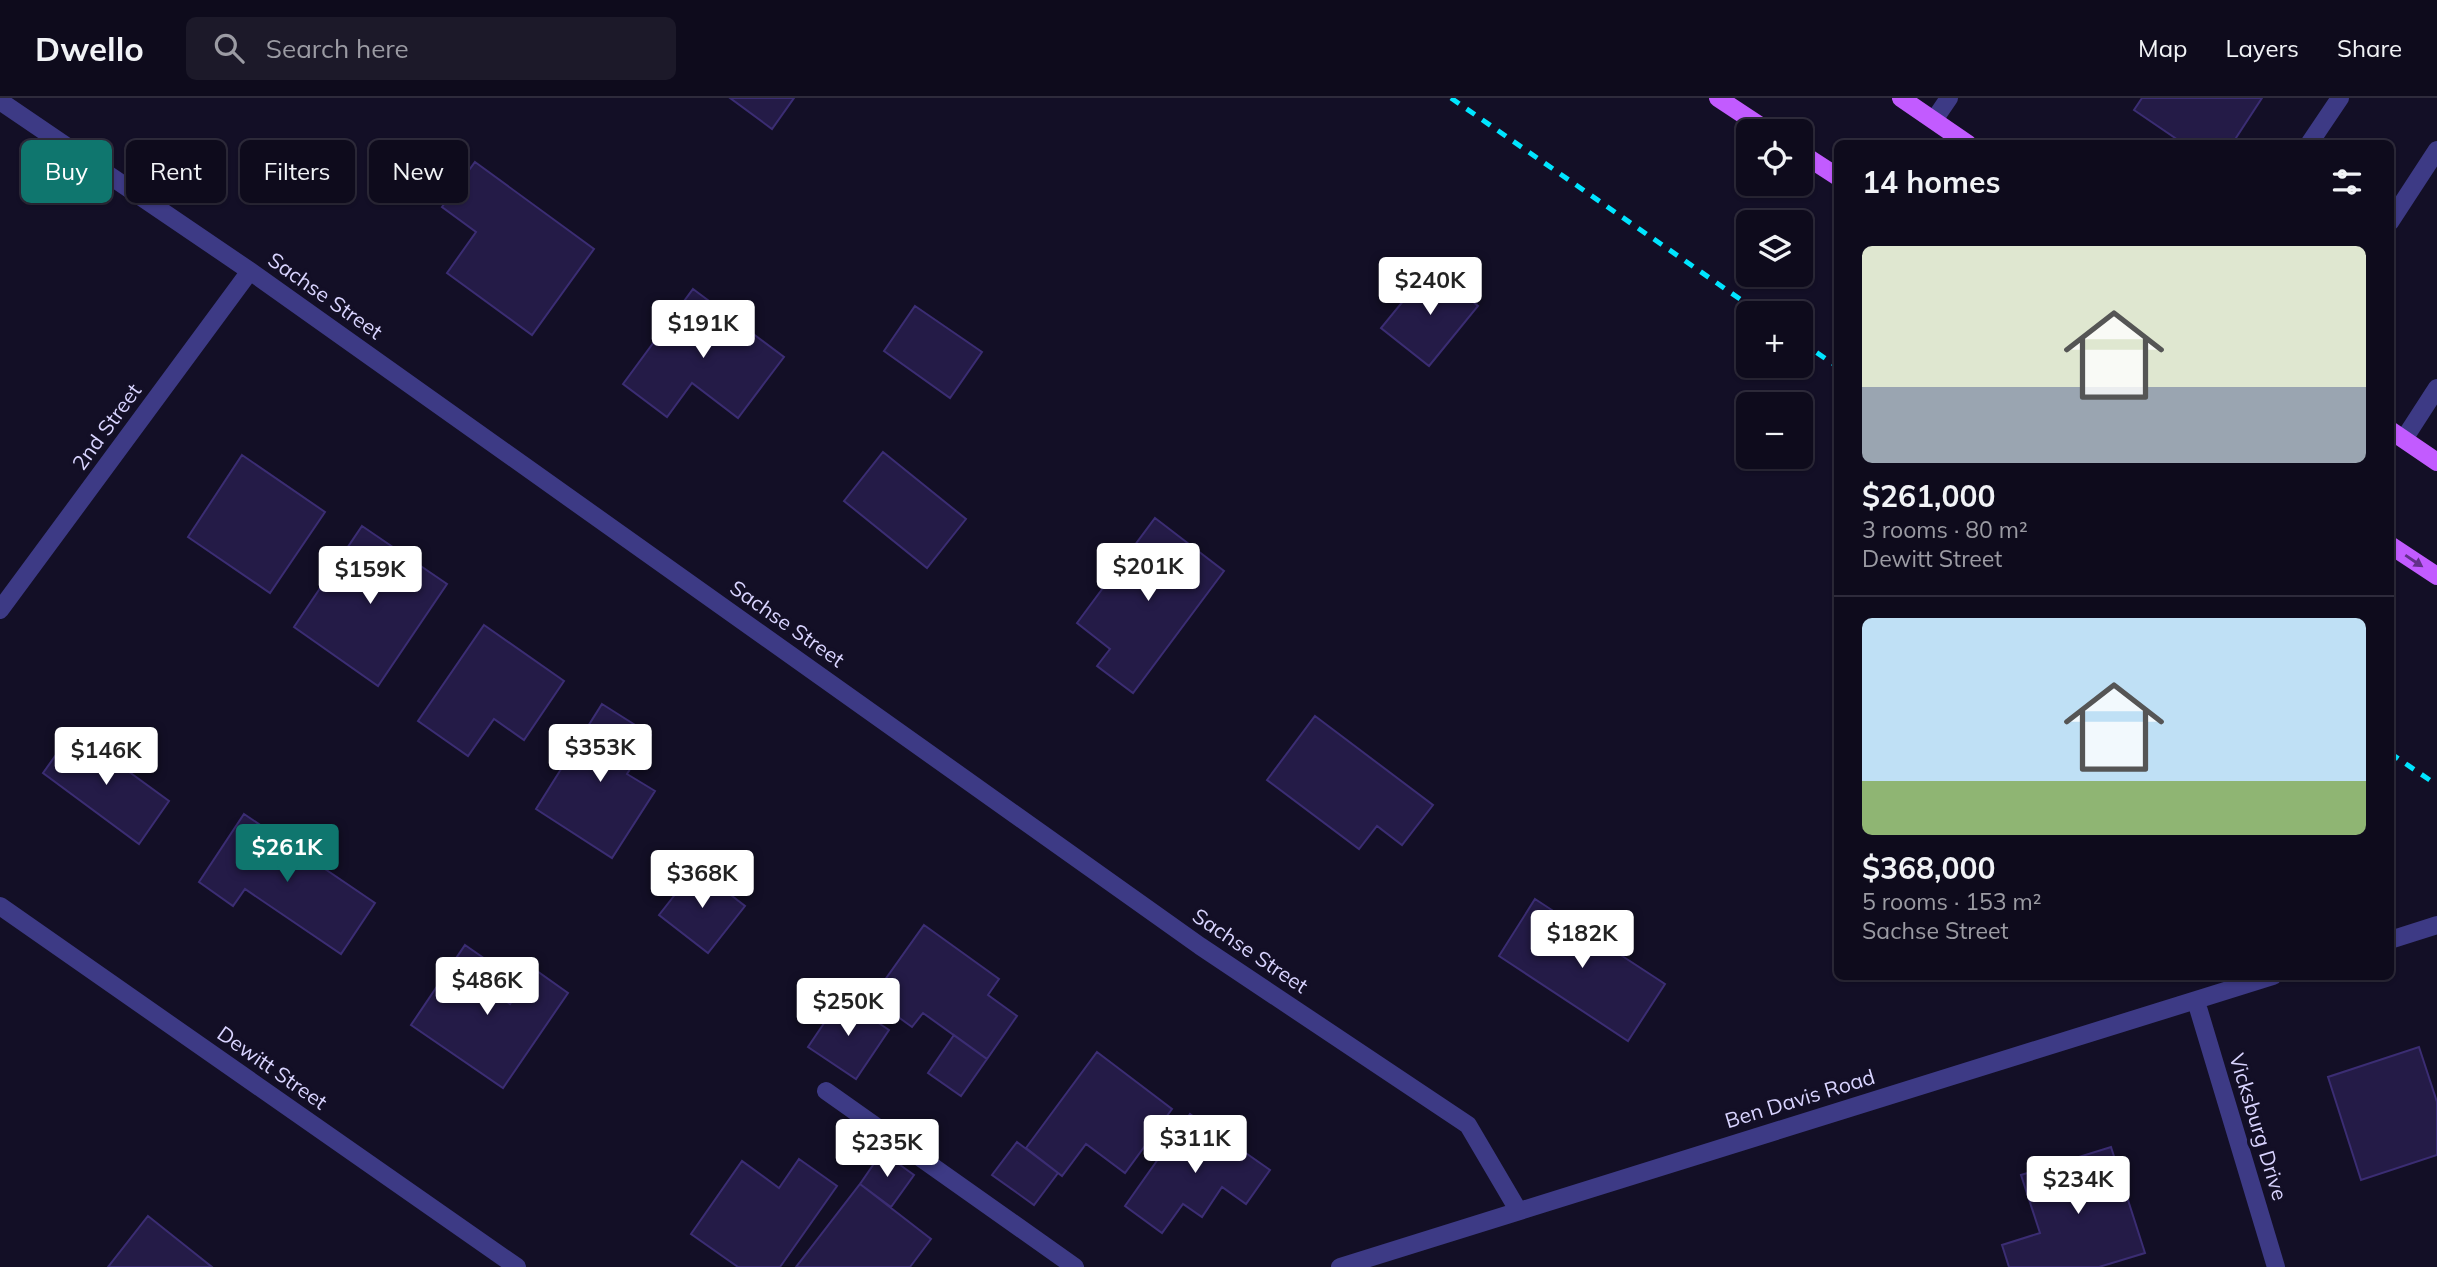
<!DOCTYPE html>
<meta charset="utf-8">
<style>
:root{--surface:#0e0b1c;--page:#1c1929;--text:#f1f3f6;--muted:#9b9ba3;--line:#2e2b3b;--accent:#0f766e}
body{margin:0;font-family:Mulish,sans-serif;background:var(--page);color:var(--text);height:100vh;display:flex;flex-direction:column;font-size:26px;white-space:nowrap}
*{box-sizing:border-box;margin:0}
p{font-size:23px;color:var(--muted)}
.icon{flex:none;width:38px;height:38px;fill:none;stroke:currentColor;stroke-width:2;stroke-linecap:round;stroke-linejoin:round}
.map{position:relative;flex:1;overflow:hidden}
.panel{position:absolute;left:1834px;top:42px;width:560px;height:840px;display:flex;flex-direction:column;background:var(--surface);border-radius:10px;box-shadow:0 2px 5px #0004,0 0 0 2px var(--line)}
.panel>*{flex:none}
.top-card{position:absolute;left:21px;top:42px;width:665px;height:63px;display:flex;gap:14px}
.buttons{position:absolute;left:1736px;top:21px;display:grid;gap:14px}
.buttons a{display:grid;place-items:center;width:77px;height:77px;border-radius:10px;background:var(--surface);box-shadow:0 2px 5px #0004,0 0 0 2px var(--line);font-size:35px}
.price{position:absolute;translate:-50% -60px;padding:0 16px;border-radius:7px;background:#fff;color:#222;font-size:23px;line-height:46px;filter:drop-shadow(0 2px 4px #0008)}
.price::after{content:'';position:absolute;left:50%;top:42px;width:21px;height:16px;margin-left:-10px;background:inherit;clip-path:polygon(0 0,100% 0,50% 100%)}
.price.active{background:var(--accent);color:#fff}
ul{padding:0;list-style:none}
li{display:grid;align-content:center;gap:14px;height:371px;padding:0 28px}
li+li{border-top:2px solid var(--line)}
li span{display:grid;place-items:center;height:217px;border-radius:10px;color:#555}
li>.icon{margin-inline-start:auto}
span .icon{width:126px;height:126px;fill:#fffc;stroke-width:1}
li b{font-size:30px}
h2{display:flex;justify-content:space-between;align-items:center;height:84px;padding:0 28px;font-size:30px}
.pill{padding:0 24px;border-radius:10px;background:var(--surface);box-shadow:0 2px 5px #0004,0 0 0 2px var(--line);font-size:24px;line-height:63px}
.pill.active{background:var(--accent);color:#fff}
header{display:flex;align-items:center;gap:42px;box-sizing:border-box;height:98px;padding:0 35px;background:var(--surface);border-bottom:2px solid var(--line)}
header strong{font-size:33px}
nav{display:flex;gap:38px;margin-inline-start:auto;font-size:24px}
.search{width:490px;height:63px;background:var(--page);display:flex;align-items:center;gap:18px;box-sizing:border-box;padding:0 24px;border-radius:10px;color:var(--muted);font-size:26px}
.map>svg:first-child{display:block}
</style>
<header>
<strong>Dwello</strong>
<div class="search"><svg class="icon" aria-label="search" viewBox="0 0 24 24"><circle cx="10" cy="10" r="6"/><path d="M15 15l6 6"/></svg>Search here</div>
<nav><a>Map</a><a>Layers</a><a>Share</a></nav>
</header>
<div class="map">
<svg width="2437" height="1169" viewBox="0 0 2437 1169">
<rect width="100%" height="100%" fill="#130f26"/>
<path fill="#241b47" stroke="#3b2d73" stroke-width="2" d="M730 0H794L772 31Z
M2142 0H2262L2232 46H2184L2134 12Z
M475 64 594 151 532 237 447 175 476 134 442 109Z
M1431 169 1478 208 1429 268 1381 230Z
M693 191 784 259 738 320 692 285 667 319 623 286Z
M915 208 982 254 950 300 884 253Z
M883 354 966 421 927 470 844 403Z
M242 357 325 414 270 495 188 439Z
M1155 420 1224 473 1133 595 1097 568 1110 551 1077 525Z
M362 428 447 486 378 588 294 529Z
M484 527 564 583 524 642 494 621 468 658 418 623Z
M602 606 651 637 627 676 655 693 612 760 536 711Z
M1315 618 1433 707 1402 747 1377 728 1359 751 1267 682Z
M73 633 169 703 139 746 43 675Z
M244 716 375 805 341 856 245 791 233 808 199 784Z
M696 770 745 808 708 855 659 817Z
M1535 801 1665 886 1628 943 1499 858Z
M924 827 999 881 988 897 1017 918 987 961 923 915 912 929 872 900Z
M465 847 498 870 485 888 510 906 534 871 568 895 503 990 411 927Z
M841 900 889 932 856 981 808 949Z
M954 937 987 961 961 998 928 975Z
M2419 949 2437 1004V1057L2361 1082 2328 979Z
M1097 954 1172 1011 1125 1075 1086 1046 1062 1078 1026 1050Z
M1190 1016 1270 1072 1246 1106 1222 1089 1202 1119 1183 1106 1162 1135 1125 1108Z
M1017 1044 1058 1075 1034 1107 992 1077Z
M2111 1049 2145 1155 2099 1169H2009L2002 1147 2040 1135 2021 1077Z
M882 1054 914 1077 891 1109 860 1086Z
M799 1061 837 1088 780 1169H738L691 1136 742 1063 779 1090Z
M860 1086 931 1141 910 1169H796Z
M148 1118 212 1169H108Z"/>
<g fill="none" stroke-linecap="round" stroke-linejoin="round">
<path stroke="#3d3a85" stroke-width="18" d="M1934 22 1949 0
M2309 46 2340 0
M2390 124 2437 52
M826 993 1075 1169"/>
<path stroke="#3d3a85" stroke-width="18" d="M0 3 250 173 1200 848 1468 1027 1518 1112
M2404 341 2437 290
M0 512 250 173
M0 808 517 1169
M2390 842 2437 827
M2196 903 2276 1169
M1340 1169 2273 878"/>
<path stroke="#c25bff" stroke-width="18" d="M1718 0 1768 33
M1901 0 1968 46
M1801 55 1838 79
M2390 332 2437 364
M2390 447 2437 478"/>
<path stroke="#00e5ff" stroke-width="5" stroke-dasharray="10 9" stroke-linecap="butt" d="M1451 0 1760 215
M1801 244 1838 269
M2390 655 2437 687"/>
</g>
<defs><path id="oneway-solid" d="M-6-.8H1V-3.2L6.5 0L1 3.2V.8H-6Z" transform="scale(1.75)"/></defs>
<use fill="#623188" href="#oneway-solid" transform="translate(2414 463) rotate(34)"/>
<g text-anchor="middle" stroke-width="7" stroke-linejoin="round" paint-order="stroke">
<g font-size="21" fill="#d9d4ff" stroke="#130f26">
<text transform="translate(325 198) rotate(35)" y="7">Sachse Street</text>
<text transform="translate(107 329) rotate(-54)" y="7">2nd Street</text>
<text transform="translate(787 526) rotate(35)" y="7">Sachse Street</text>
<text transform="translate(1250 853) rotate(34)" y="7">Sachse Street</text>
<text transform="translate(272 970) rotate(35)" y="7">Dewitt Street</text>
<text transform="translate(1800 1001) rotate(-17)" y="7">Ben Davis Road</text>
<text transform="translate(2258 1029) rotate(73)" y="7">Vicksburg Drive</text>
</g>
</g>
</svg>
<div class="buttons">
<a><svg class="icon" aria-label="locate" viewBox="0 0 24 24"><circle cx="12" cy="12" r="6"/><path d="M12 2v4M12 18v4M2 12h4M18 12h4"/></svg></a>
<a><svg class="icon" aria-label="layers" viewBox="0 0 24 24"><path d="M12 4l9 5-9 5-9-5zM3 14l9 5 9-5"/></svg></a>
<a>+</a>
<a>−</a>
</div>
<b class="price" style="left:1430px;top:219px">$240K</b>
<b class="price" style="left:703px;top:262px">$191K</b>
<b class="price" style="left:1148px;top:505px">$201K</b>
<b class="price" style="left:370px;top:508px">$159K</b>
<b class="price" style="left:600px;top:686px">$353K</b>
<b class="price" style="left:106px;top:689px">$146K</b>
<b class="price active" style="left:287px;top:786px">$261K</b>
<b class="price" style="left:702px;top:812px">$368K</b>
<b class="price" style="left:1582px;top:872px">$182K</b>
<b class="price" style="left:487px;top:919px">$486K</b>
<b class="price" style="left:848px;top:940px">$250K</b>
<b class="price" style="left:1195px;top:1077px">$311K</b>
<b class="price" style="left:887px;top:1081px">$235K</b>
<b class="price" style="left:2078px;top:1118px">$234K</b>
<div class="top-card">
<a class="pill active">Buy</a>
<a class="pill">Rent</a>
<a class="pill">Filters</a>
<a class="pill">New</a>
</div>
<section class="panel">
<h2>14 homes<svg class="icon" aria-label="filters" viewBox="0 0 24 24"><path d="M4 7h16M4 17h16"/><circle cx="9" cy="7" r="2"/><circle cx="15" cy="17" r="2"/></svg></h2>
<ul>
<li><span style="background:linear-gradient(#dfe7d0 65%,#9aa5b1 0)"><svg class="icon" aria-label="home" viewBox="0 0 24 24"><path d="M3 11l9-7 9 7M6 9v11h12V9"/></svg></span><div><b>$261,000</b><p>3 rooms · 80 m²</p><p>Dewitt Street</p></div></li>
<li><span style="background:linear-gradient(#bfe0f5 75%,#8fb573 0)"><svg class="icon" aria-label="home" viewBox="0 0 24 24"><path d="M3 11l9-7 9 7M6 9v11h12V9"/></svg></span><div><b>$368,000</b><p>5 rooms · 153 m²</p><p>Sachse Street</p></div></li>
</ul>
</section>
</div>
